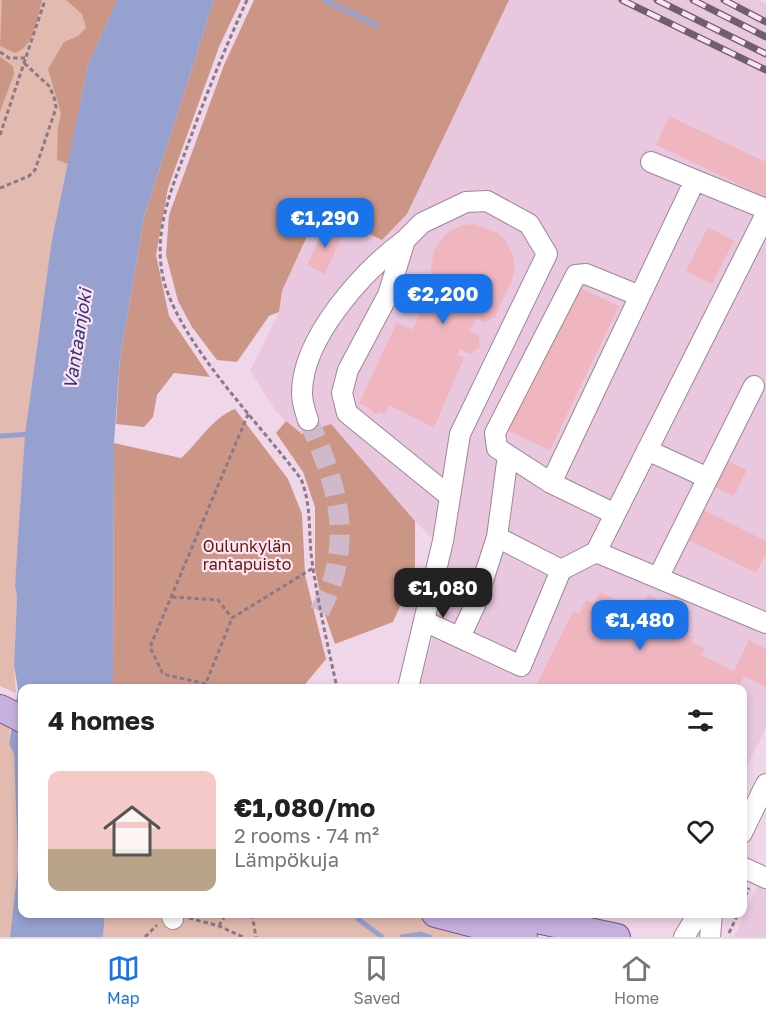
<!DOCTYPE html>
<meta charset="utf-8">
<style>
:root{--surface:#fff;--page:#f2f2f2;--text:#222;--muted:#767676;--line:#e0e0e0;--accent:#1a73e8}
body{margin:0;font-family:"Golos Text",sans-serif;background:var(--page);color:var(--text);height:100vh;display:flex;flex-direction:column;font-size:22px;white-space:nowrap}
*{box-sizing:border-box;margin:0}
p{font-size:20px;color:var(--muted)}
.icon{flex:none;width:33px;height:33px;fill:none;stroke:currentColor;stroke-width:2;stroke-linecap:round;stroke-linejoin:round}
.map{position:relative;flex:1;overflow:hidden}
.sheet{position:absolute;left:18px;top:684px;width:729px;height:234px;display:flex;flex-direction:column;background:var(--surface);border-radius:12px;box-shadow:0 3px 9px #0003}
.sheet>*{flex:none}
.price{position:absolute;translate:-50% -51px;padding:0 14px;border-radius:12px;background:var(--accent);color:#fff;font-size:20px;line-height:39px;filter:drop-shadow(0 2px 3px #0008)}
.price::after{content:'';position:absolute;left:50%;top:36px;width:18px;height:14px;margin-left:-9px;background:inherit;clip-path:polygon(0 0,100% 0,50% 100%)}
.price.selected{background:#222;color:#fff}
ul{padding:0;list-style:none}
li{display:flex;align-items:center;gap:18px;height:150px;padding:0 30px}
li span{display:grid;place-items:center;flex:none;width:168px;height:120px;border-radius:12px;color:#555}
li>.icon{margin-inline-start:auto}
span .icon{width:72px;height:72px;fill:#fffc;stroke-width:1}
li b{font-size:26px}
h2{display:flex;justify-content:space-between;align-items:center;height:72px;padding:0 30px;font-size:26px}
.menu{display:flex;justify-content:space-around;align-items:center;height:84px;border-top:2px solid var(--line);background:var(--surface);font-size:16px;color:var(--muted)}
.menu a{display:grid;justify-items:center;gap:3px}
.menu .selected{color:var(--accent)}
.map>svg:first-child{display:block}
</style>
<div class="map">
<svg width="766" height="937" viewBox="0 0 766 937">
<rect width="100%" height="100%" fill="#f0d6e9"/>
<path fill="#e9c8df" d="M505 0H758L766 4V728L743 774 742 688H418L436 626 452 544 428 535 331 425 302 434 286 421 276 411 250 371 279 312 282 291 320 210 382 240 407 214 508 2Z
M766 867V937H734Z"/>
<path fill="#e2baaf" d="M0 0H117L88 65 52 239 15 585 17 597 14 665 16 693 0 686Z
M0 724 10 729 9 744 14 754 18 865 10 937H0Z
M105 914H412L493 937H103Z"/>
<path fill="#cb9686" d="M2 0H42C37 18 35 46 15 53L0 46Z
M66 0H117L88 65 68 164 57 160 58 126 61 114 48 69 64 42 78 36 86 28 82 14Z
M214 0H241L219 47 168 188 156 255 169 316 210 377 174 373 157 395 153 417 144 427 116 424 120 359 144 217Z
M254 0H509L407 214 382 240 319 210 282 291 279 312 269 316 237 362 217 360 192 327 178 301 166 255 169 215 224 65Z
M0 57 13 66 14 74 0 112Z
M235 409 288 479 302 514 305 575 326 659 302 688H113L114 443 181 458C200 441 212 418 235 409Z
M286 421 302 434 331 424 415 521V573L393 622 335 644 325 615 315 569V507L303 472 276 433Z"/>
<path fill="#97a1cf" d="M117 0H214L144 217 120 359 114 443 113 688H22V914H105L103 937H10L18 865 14 754 9 744 18 690 14 665 17 597 15 585 25 435 52 239 88 65Z"/>
<g fill="none" stroke-linecap="round" stroke-linejoin="round">
<path stroke="#97a1cf" stroke-width="5" d="M324 0 377 25
M0 436 31 434
M358 919 382 937
M402 937 421 934 430 937"/>
</g>
<path fill="#efb6c0" d="M669 116 766 162V197L656 145Z
M326 224 344 232 325 274 307 265Z
M475 224 498 233 506 241 513 255 515 268 512 280 495 317 485 322 476 318 470 331 479 336 480 347 470 354 460 349 457 355 464 358 434 428 389 405 385 414 380 412 374 415 372 410 359 403 397 322 412 330 435 285 431 270 434 250 447 233 463 225Z
M708 227 734 241 712 284 686 271Z
M576 286 619 306 550 450 507 430Z
M723 459 747 470 734 496 710 485Z
M700 508 766 541V554L756 573 685 538Z
M600 592 640 611 648 595 689 615 681 631 694 637 691 642 705 649 701 655 734 671 749 640 766 649V687L744 676 738 688H546L537 684 573 611 579 614 586 600 594 603Z"/>
<g fill="none" stroke-linecap="round" stroke-linejoin="round">
<path stroke="#d0b9ca" stroke-width="20" stroke-dasharray="20 10" stroke-linecap="butt" d="M308 420C340 489 356 548 316 618"/>
<g stroke="#9e8597" stroke-width="22">
<path id="minor" d="M651 162 766 209
M308 420C305 411 302 403 302 393 302 338 363 271 405 240
M647 450 708 478
M551 483 695 180
M615 514 551 483 497 448 495 433 576 275 586 274 640 296
M497 537 561 570
M596 552 766 623
M658 578 754 386
M424 621 521 666 561 570 596 552 766 214
M460 637 475 605 497 537 508 455
M408 688 443 541 460 434 547 254 529 224 487 201 466 202 422 223 405 240 388 295 348 370 342 393 347 413 448 495
M742 833 766 784
M742 867 766 878
M171 914 173 919
M684 937 698 914
M710 937 712 914"/>
</g>
<g stroke="#72568c" stroke-width="28">
<path id="major" d="M0 708 22 719
M435 914 524 937
M508 914 617 937"/>
</g>
<path stroke="#8b7986" stroke-width="3" stroke-dasharray="4.5 3" stroke-linecap="butt" d="M247 0C226 46 207 92 190 139 173 186 150 234 165 285 185 349 260 424 301 479 312 506 308 533 312 561 318 604 328 646 337 688
M0 52 9 58H25
M0 135 45 0
M0 188 29 176 35 170 56 108 54 97 49 86 24 63
M172 597 218 600 232 618
M206 684 163 674 150 647 249 412
M204 688 232 618 313 568
M742 903 749 888
M252 914 256 937
M189 918 219 926 243 937
M219 926 226 914
M729 933 738 914
M145 937 157 925"/>
<use href="#minor" stroke="#fff" stroke-width="20"/>
<use href="#major" stroke="#c7afdf" stroke-width="26"/>
<g stroke="#6e5f6a" stroke-width="7">
<path id="rail" d="M622 0 766 70
M657 0 766 54
M693 0 766 37
M724 0 766 22"/>
</g>
<use href="#rail" stroke="#fee3f6" stroke-width="4.5" stroke-dasharray="14" stroke-linecap="butt"/>
</g>
<g text-anchor="middle" stroke-width="4.5" stroke-linejoin="round" paint-order="stroke">
<g font-size="16" fill="#5d1d08" stroke="#fee3f6">
<text x="247" y="552">Oulunkylän<tspan x="247" dy="18">rantapuisto</tspan></text>
</g>
<g font-size="18" font-style="italic" fill="#2f3670" stroke="#fee3f6">
<text transform="translate(78 339) rotate(-81)" y="6">Vantaanjoki</text>
</g>
</g>
</svg>
<b class="price" style="left:325px;top:249px">€1,290</b>
<b class="price" style="left:443px;top:325px">€2,200</b>
<b class="price selected" style="left:443px;top:619px">€1,080</b>
<b class="price" style="left:640px;top:651px">€1,480</b>
<section class="sheet">
<h2>4 homes<svg class="icon" aria-label="filters" viewBox="0 0 24 24"><path d="M4 7h16M4 17h16"/><circle cx="9" cy="7" r="2"/><circle cx="15" cy="17" r="2"/></svg></h2>
<ul>
<li><span style="background:linear-gradient(#f6c9c9 65%,#b9a48a 0)"><svg class="icon" aria-label="home" viewBox="0 0 24 24"><path d="M3 11l9-7 9 7M6 9v11h12V9"/></svg></span><div><b>€1,080/mo</b><p>2 rooms · 74 m²</p><p>Lämpökuja</p></div><svg class="icon" aria-label="heart" viewBox="0 0 24 24"><path d="M12 20l-8-8c-3-5 5-10 8-4 3-6 11-1 8 4z"/></svg></li>
</ul>
</section>
</div>
<nav class="menu">
<a class="selected"><svg class="icon" aria-label="map" viewBox="0 0 24 24"><path d="M3 6l6-2 6 2 6-2v14l-6 2-6-2-6 2zM9 4v14M15 6v14"/></svg>Map</a>
<a><svg class="icon" aria-label="saved" viewBox="0 0 24 24"><path d="M7 4h10v16l-5-4-5 4z"/></svg>Saved</a>
<a><svg class="icon" aria-label="home" viewBox="0 0 24 24"><path d="M3 11l9-7 9 7M6 9v11h12V9"/></svg>Home</a>
</nav>
